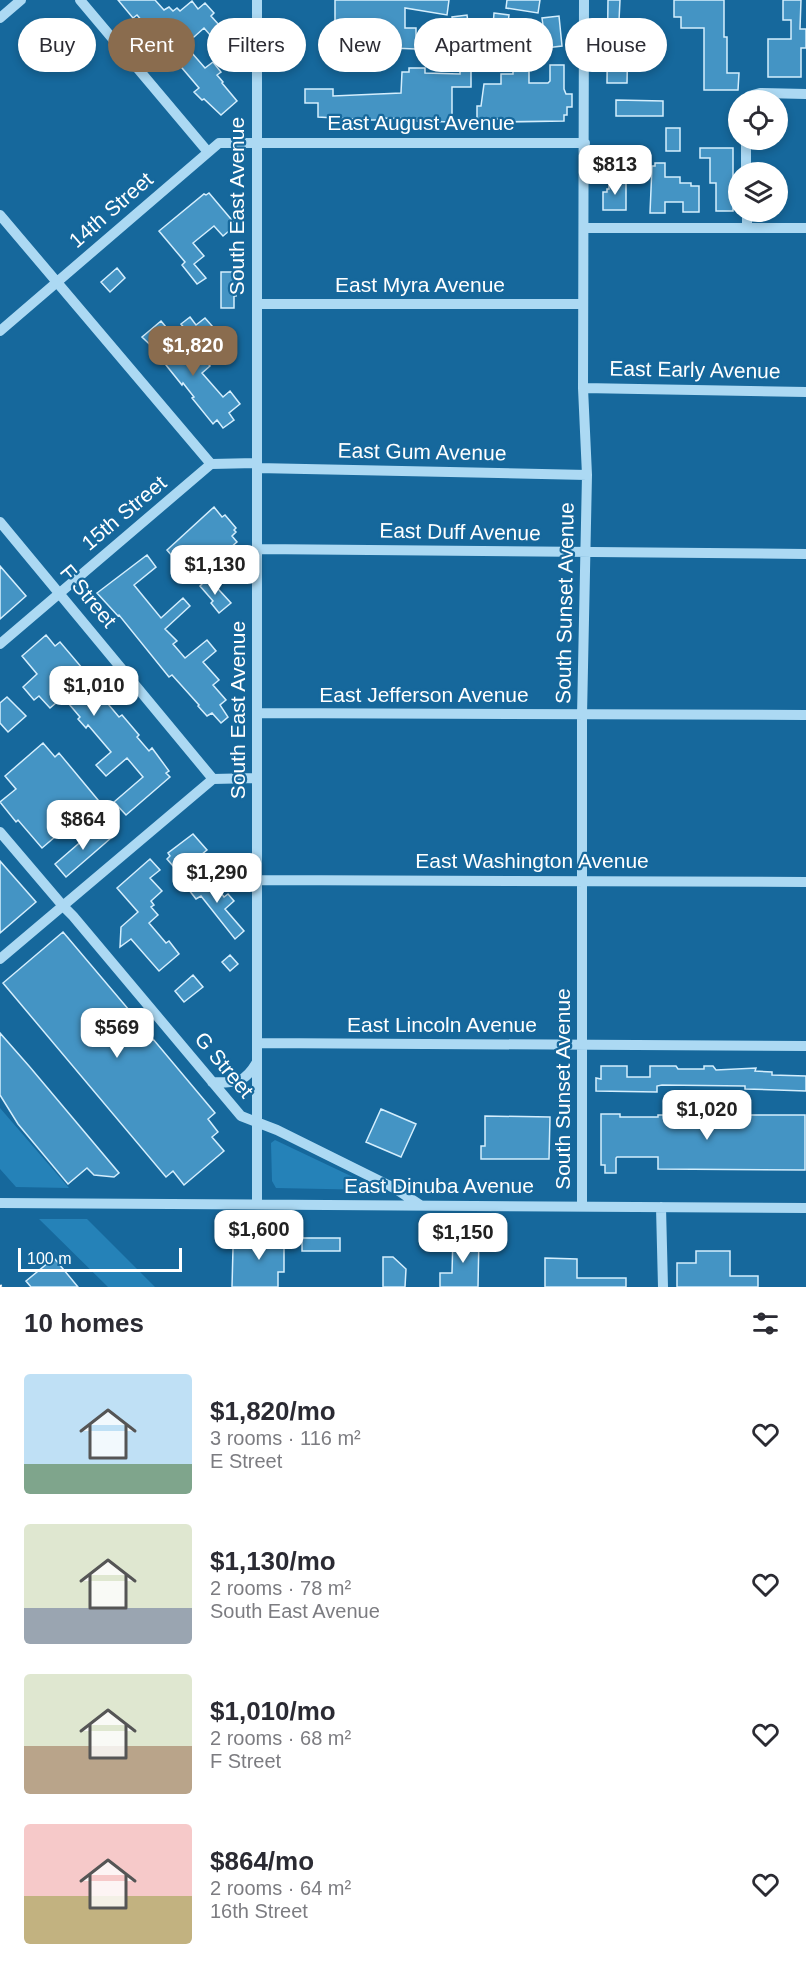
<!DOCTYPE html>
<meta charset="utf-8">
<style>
:root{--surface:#fff;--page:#f2f2f3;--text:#2b2b33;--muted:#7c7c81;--accent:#8a6c4e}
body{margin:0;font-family:Helvetica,sans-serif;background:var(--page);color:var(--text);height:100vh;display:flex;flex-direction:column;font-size:22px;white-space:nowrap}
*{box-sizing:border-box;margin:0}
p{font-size:20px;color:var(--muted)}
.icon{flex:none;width:33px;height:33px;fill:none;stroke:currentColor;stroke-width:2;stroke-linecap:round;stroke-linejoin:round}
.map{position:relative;height:1287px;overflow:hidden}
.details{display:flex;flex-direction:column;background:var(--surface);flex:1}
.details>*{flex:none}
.banner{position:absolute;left:18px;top:18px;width:771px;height:54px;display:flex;gap:12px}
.controls{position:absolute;left:728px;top:90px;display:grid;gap:12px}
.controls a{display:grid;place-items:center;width:60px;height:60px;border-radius:50%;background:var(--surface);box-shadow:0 3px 9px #0003;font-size:30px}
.scale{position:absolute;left:18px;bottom:15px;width:164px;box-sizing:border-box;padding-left:6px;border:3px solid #fff;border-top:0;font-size:16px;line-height:21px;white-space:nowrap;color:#fff;-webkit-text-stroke:4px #16689c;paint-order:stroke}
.price{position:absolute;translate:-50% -51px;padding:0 14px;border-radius:12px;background:#fff;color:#222;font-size:20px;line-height:39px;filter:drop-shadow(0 2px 3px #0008)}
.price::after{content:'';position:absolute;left:50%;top:36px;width:18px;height:14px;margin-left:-9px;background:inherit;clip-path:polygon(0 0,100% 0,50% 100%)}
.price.on{background:var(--accent);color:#fff}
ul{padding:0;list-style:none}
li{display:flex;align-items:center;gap:18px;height:150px;padding:0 24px}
li span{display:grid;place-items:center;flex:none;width:168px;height:120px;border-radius:6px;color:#555}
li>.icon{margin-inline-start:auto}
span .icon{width:72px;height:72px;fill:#fffc;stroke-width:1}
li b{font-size:26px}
h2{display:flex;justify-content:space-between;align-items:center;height:72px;padding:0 24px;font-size:26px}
.pill{padding:0 21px;border-radius:27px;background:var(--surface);box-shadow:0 3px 9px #0003;font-size:21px;line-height:54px}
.pill.on{background:var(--accent);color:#fff}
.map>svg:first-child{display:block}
</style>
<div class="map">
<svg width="806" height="1287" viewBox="0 0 806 1287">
<rect width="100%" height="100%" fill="#16689c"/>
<path fill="#2582b8" d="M0 1108 69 1188 16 1187 0 1169Z
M275 1140 374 1187 375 1190 276 1188 272 1181 271 1143Z
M39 1219H87L155 1287H108Z"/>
<path fill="#4494c4" stroke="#d4eefd" stroke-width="1.5" d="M118 0H155L164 10 169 7 173 11 177 8 180 11 192 1 198 9 205 3 214 13 211 16 228 35 218 44 204 28 185 45 205 68 213 62 221 72 217 75 223 82 222 83 237 101 221 115 204 99 202 100 194 92 199 88 137 15 133 18Z
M335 0H449L447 15 405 8V28H416V49L391 48V45H331V26H335Z
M507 0H540L538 13 506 8Z
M608 0H620L619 21H631V34H628L627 83H607Z
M674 0H724V37H727V73H739L738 90H704V28H681V17H674Z
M783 0H801L800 29H806V48H801V77H768V39H791V20H783Z
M494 13 509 15 505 46 489 44 493 26Z
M467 15 471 45 456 47 452 17Z
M559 16 562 46 546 48 542 18Z
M550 65H564V89L566 94H572V107H567V115H564V121L500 122V119H477V106H481L484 84H501V74H513V71H529V83H548L550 81Z
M460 67H471V87H452V122L416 121V119L382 118V120H370L318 117V103H305V89H333V96L401 93 402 72H409V68H425V73L460 74Z
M616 100 663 101V116H616Z
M666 128H680V151H666Z
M700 148H733V211H716V183H710V158H700Z
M655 163H665V177H680V183H691V186H699V212H683V202H665V213H650L652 166H655Z
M609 179H626V210H603V192H607V189H609Z
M209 193 236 225 223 236 214 226 193 243 204 256 194 264 206 278 197 284 182 265 185 262 159 231 204 194 206 195Z
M117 268 125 278 110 292 101 282Z
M221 272H236V296H234V308H221Z
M190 317 196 325 205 318 221 336V330L232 344 220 353 212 342 209 344 197 330 190 335 181 324Z
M161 321 171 333 169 335 172 339 168 343 179 356 187 350 193 358 199 353 210 366 202 373 223 397 230 391 240 404 229 413 234 420 223 428 217 420 213 424 192 398 194 397 183 383 182 385 162 360 164 358 142 337Z
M214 507 222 517 225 515 236 528 234 530 236 532 232 536 237 542 216 560 220 564 212 570 195 550 179 564 167 550Z
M147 555 156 567 134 585 161 618 183 598 190 606 165 629 177 641 173 644 185 658 207 640 216 651 203 662 219 680 213 685 226 700 220 705 228 717 221 723 212 713 207 716 198 706 199 705 172 675 169 677 119 615 118 616 97 593Z
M0 566 26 596 0 619Z
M208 578 231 603 219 613 211 603 213 601 200 586Z
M46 635 55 646 60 642 111 702 108 704 119 717 122 715 139 735 137 737 149 751 152 748 169 771 166 773 170 777 126 815 114 802 143 777 127 758 106 776 96 765 111 752 88 725 86 728 78 719 80 717 63 697 50 708 39 696 34 700 23 687 37 674 22 656Z
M7 697 26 716 8 732 0 723V703Z
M43 743 55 757 59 753 98 800 42 848 18 820 16 822 0 802 16 789 5 776Z
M100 825 111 838 66 877 55 864Z
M193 834 207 850 179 873 167 859 170 856 168 853Z
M150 859 160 870 150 878 162 891 151 901 154 905 151 907 158 915 149 923 166 943 169 941 179 954 159 971 131 939 120 947 121 927 138 912 117 888Z
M0 861 36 902 0 933Z
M207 874 224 897 228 894 234 901 225 909 244 931 235 939 201 896 196 899 189 890Z
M63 932 140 1023 134 1028 147 1044 153 1039 215 1113 208 1119 218 1132 212 1137 224 1151 184 1185 173 1171 166 1177 3 983Z
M230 955 238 964 230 971 222 962Z
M193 975 203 987 184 1002 175 991Z
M0 1033 29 1066 119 1173 114 1177 94 1175 87 1168 68 1184 18 1124 0 1095Z
M601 1066H627V1077H650V1066H676L678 1069H704V1066H713L716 1070 756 1068 755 1071 772 1072V1075L806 1076V1091L745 1089V1086L662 1085 657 1086V1092L596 1091V1078L601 1079Z
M381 1109 416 1124 401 1157 366 1142Z
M601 1114H620V1117H658V1115H805V1170L658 1169V1157H617L616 1158V1173H605V1165H601Z
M485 1116 550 1117 549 1159H481V1146H485Z
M253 1229 278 1230V1247H284V1272H278V1287H232L233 1248H253Z
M453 1236H479L478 1287H440V1273H452Z
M302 1238H340V1251H302Z
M696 1251H730V1276H758V1287H677V1263H696Z
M383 1257H393L406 1269 405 1287H383Z
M54 1258 78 1287H31L26 1281Z
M545 1258 577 1259V1278H626V1287H545Z"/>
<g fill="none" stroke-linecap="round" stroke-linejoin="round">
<path stroke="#acd9f3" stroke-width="10" d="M80 0 208 152
M257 0V1204
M0 18 21 0
M748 100 749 96 760 93 806 94
M746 140V172
M747 212V227
M0 215 211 464
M584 228H806
M257 304H583
M0 331 219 143H585
M583 388 806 392
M257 468 587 475
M0 522 213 779
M257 549 806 554
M0 644 211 464 257 463
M257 713 806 715
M0 832 63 906 73 916 241 1116 277 1130 396 1189 420 1205
M258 880 806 882
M0 959 213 779 257 778
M257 1043 806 1046
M212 1082C236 1083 244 1084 257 1062
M0 1203 806 1208
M582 1206V715L587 475 583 388 584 0
M661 1207 663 1287"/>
<path stroke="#fff" stroke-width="3" stroke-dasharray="10 4.5" stroke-linecap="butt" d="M0 1285 1 1287"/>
</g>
<g text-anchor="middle" stroke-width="4.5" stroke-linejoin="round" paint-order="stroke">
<g font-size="21" fill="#fff" stroke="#16689c">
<text x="421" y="130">East August Avenue</text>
<text transform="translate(237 206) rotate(-90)" y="7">South East Avenue</text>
<text transform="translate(111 210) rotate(-41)" y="7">14th Street</text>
<text x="420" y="292">East Myra Avenue</text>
<text transform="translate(695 370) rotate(1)" y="7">East Early Avenue</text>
<text transform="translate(422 452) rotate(1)" y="7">East Gum Avenue</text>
<text transform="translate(124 513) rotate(-40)" y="7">15th Street</text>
<text transform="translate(460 532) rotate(1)" y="7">East Duff Avenue</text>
<text transform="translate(88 596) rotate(50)" y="7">F Street</text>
<text transform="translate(565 603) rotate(-89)" y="7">South Sunset Avenue</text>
<text x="424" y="702">East Jefferson Avenue</text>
<text transform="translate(238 710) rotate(-90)" y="7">South East Avenue</text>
<text x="532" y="868">East Washington Avenue</text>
<text x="442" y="1032">East Lincoln Avenue</text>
<text transform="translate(224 1065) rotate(50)" y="7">G Street</text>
<text transform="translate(563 1089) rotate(-90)" y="7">South Sunset Avenue</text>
<text x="439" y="1193">East Dinuba Avenue</text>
</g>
</g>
</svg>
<div class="controls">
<a><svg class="icon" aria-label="locate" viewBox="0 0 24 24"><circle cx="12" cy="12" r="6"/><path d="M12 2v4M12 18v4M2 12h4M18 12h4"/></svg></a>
<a><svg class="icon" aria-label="layers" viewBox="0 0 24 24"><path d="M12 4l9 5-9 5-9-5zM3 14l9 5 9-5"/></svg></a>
</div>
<div class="scale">100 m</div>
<b class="price" style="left:615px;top:196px">$813</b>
<b class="price on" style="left:193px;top:377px">$1,820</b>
<b class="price" style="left:215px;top:596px">$1,130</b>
<b class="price" style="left:94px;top:717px">$1,010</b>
<b class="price" style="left:83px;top:851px">$864</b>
<b class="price" style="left:217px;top:904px">$1,290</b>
<b class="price" style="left:117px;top:1059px">$569</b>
<b class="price" style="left:707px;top:1141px">$1,020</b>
<b class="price" style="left:259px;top:1261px">$1,600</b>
<b class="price" style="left:463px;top:1264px">$1,150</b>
<div class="banner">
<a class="pill">Buy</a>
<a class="pill on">Rent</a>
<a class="pill">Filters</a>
<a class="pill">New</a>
<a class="pill">Apartment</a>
<a class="pill">House</a>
</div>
</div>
<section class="details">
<h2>10 homes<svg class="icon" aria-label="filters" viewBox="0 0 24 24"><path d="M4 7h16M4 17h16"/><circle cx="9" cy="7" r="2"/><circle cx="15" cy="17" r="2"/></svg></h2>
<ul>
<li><span style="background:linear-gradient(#bfe0f5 75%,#7fa58c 0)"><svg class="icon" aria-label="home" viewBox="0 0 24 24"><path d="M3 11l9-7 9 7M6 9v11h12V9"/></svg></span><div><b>$1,820/mo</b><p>3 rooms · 116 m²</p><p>E Street</p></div><svg class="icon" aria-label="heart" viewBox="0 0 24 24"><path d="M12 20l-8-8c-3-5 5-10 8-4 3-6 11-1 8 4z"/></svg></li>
<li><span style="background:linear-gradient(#dfe7d0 70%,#9aa5b1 0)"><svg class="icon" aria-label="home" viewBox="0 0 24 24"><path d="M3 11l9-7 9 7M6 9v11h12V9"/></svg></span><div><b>$1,130/mo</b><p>2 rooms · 78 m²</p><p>South East Avenue</p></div><svg class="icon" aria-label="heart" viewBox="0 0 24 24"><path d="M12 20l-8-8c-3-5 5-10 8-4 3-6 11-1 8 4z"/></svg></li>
<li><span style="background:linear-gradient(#dfe7d0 60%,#b9a48a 0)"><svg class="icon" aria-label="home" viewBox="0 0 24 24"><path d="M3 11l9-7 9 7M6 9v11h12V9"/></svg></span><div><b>$1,010/mo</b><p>2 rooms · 68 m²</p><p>F Street</p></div><svg class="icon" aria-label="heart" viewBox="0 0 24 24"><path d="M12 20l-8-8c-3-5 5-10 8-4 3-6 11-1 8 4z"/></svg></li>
<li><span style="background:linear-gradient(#f6c9c9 60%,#c2b280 0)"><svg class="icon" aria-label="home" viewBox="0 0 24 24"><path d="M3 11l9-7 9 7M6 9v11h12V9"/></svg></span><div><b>$864/mo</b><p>2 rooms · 64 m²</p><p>16th Street</p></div><svg class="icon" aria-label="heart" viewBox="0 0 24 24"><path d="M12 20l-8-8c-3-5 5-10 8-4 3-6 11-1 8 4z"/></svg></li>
</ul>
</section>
